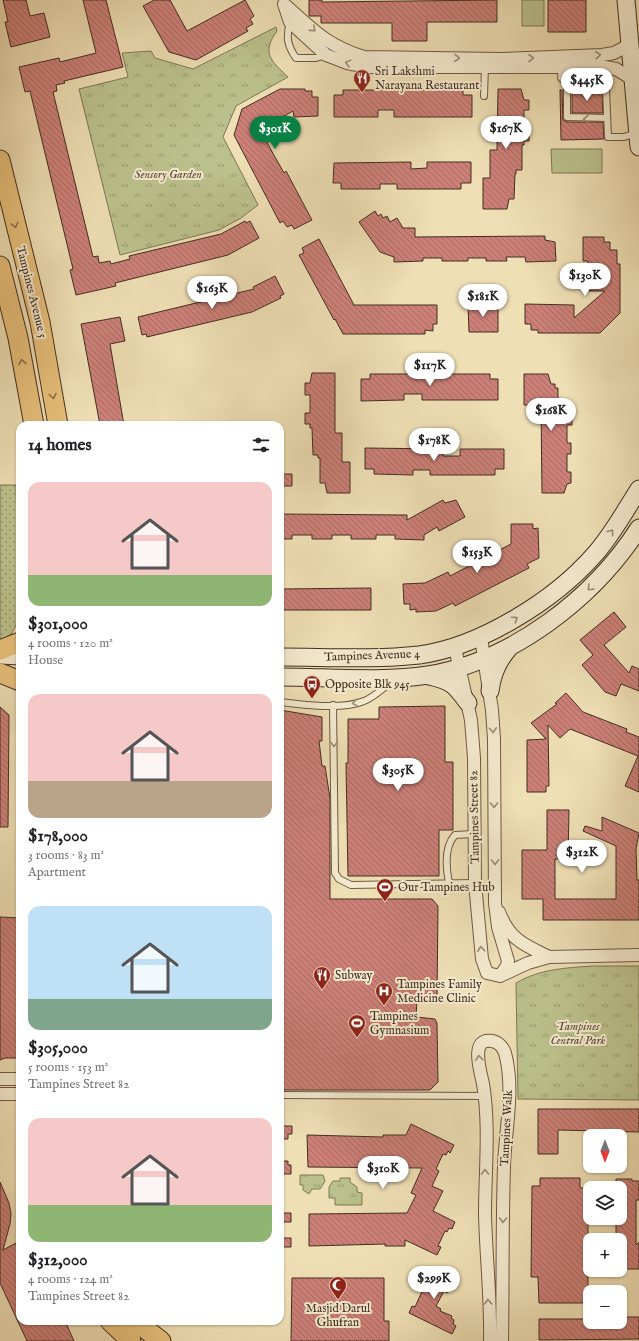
<!DOCTYPE html>
<meta charset="utf-8">
<style>
:root{--surface:#fff;--page:#f2f2f2;--text:#202124;--muted:#757577;--accent:#0b8043}
body{margin:0;font-family:"IM FELL English",serif;background:var(--page);color:var(--text);height:100vh;display:flex;flex-direction:column;font-size:15px;white-space:nowrap}
*{box-sizing:border-box;margin:0}
p{font-size:13px;color:var(--muted)}
.icon{flex:none;width:22px;height:22px;fill:none;stroke:currentColor;stroke-width:2;stroke-linecap:round;stroke-linejoin:round}
.map{position:relative;flex:1;overflow:hidden}
.details{position:absolute;left:16px;top:421px;width:268px;height:904px;display:flex;flex-direction:column;background:var(--surface);border-radius:12px;box-shadow:0 1px 3px #0004}
.details>*{flex:none}
.needle{width:26px;rotate:180deg}
.fabs{position:absolute;left:583px;top:1129px;display:grid;gap:8px}
.fabs a{display:grid;place-items:center;width:44px;height:44px;border-radius:8px;background:var(--surface);box-shadow:0 1px 3px #0004;font-size:20px}
.price{position:absolute;translate:-50% -34px;padding:0 9px;border-radius:14px;background:#fff;color:#222;font-size:13px;line-height:26px;filter:drop-shadow(0 1px 2px #0008)}
.price::after{content:'';position:absolute;left:50%;top:24px;width:12px;height:9px;margin-left:-6px;background:inherit;clip-path:polygon(0 0,100% 0,50% 100%)}
.price.selected{background:var(--accent);color:#fff}
ul{padding:0;list-style:none}
li{display:grid;align-content:center;gap:8px;height:212px;padding:0 12px}
li span{display:grid;place-items:center;height:124px;border-radius:12px;color:#555}
li>.icon{margin-inline-start:auto}
span .icon{width:72px;height:72px;fill:#fffc;stroke-width:1}
li b{font-size:17px}
h2{display:flex;justify-content:space-between;align-items:center;height:48px;padding:0 12px;font-size:17px}
.map>svg:first-child{display:block}
</style>
<div class="map">
<svg width="639" height="1341" viewBox="0 0 639 1341">
<defs>
<pattern id="grass-dots" width="8" height="8" patternUnits="userSpaceOnUse"><rect width="8" height="8" fill="#bbc18c"/><path d="M2 2h.1M6 6h.1" fill="none" stroke="#9a9d72" stroke-width="1.8" stroke-linecap="round"/></pattern>
<pattern id="park-tufts" width="24" height="20" patternUnits="userSpaceOnUse"><rect width="24" height="20" fill="#bbc18c"/><path d="M3 7l-1-3M5 7V3M7 7l1-3M15 17l-1-3M17 17v-4M19 17l1-3" fill="none" stroke="#9a9d72"/></pattern>
<pattern id="building-back-hatch" width="6" height="6" patternUnits="userSpaceOnUse"><rect width="6" height="6" fill="#cc8078"/><path d="M-1 5l2 2M0 0l6 6M5-1l2 2" fill="none" stroke="#a76962"/></pattern>
</defs>
<rect width="100%" height="100%" fill="#efdfb5"/>
<filter id="stains"><feTurbulence type="fractalNoise" baseFrequency=".005" numOctaves="4"/><feColorMatrix values="0 0 0 0 .2 0 0 0 0 .09 0 0 0 0 .02 0 0 0 .5 -.17"/></filter>
<radialGradient id="worn" r=".72"><stop offset=".6" stop-color="#630" stop-opacity="0"/><stop offset="1" stop-color="#630" stop-opacity=".3"/></radialGradient>
<path fill="url(#grass-dots)" stroke="#7e7856" d="M0 485H16L19 619 10 637 0 641Z"/>
<path fill="url(#park-tufts)" stroke="#7e7856" d="M276 27 277 31C261 53 271 61 288 77L236 106 223 137 258 205 241 218 219 230 120 255 79 89 128 77 122 53 151 51 155 58 193 69Z
M592 966H639V1100L518 1099 516 983C540 969 565 968 592 966Z
M300 1175H323L325 1181 320 1189H312L309 1194 303 1190V1185H300Z
M340 1178H350V1182L357 1187V1192L362 1193V1205H335V1198H329V1187L333 1181H340Z"/>
<path fill="#bbc18c" stroke="#7e7856" d="M522 0H544V26H522Z
M551 149H602V173H552Z"/>
<path fill="url(#building-back-hatch)" stroke="#422e21" d="M3 0H26L30 16 44 13 50 37 11 47 5 22H8Z
M83 0H106L123 67 64 81 65 83 56 85 57 91 53 92 93 257 98 256 99 263 110 261 111 264 130 259 129 256 221 234 245 221 246 223 250 221 259 238 228 255 115 283 116 286 76 295 70 270 73 269 30 91 25 92 19 67 59 58 60 62 96 53Z
M154 0H170L187 31 245 0 254 16 250 19 253 24 246 28 248 31 196 60 169 52 143 6Z
M309 0H322V2L497 0V22H427V41H392V23H321V16H309Z
M548 0H586V32H548Z
M280 89H305V91H312V97H318V116L294 117 293 111 260 130 284 173 286 171 312 220 294 229 292 225 287 227 283 221 280 223 234 135 242 109Z
M498 89H521L524 100H529V110H524V129H529V141H524V145H522V170H516V174H515L514 199H509L507 209H483V178H490V150H497Z
M343 90H463V95H472V117H394V110H378V117H334V95H343Z
M560 90H562L563 120 567 122H603L604 139 561 140Z
M572 90 602 93 603 113H572Z
M411 162V169L427 168V162H471V183H461V189H397V184H380V189H341V183H333L334 163Z
M375 211 378 216 381 214 383 218 387 216 390 222 397 218 403 228H415V237L545 236V240L555 242 556 261 526 262 525 257H506L507 261H486V258H468V261H442V258H423V261L394 262V257L380 252 359 222Z
M583 237H604V242H610V250H617V264H620V313L600 333H538V330H531V324H525V304L574 305V318L605 291H589L590 268H588V261H583Z
M319 239 354 305H437V324H433V331L425 330V334H343L335 319 334 320 299 255 304 253 302 248Z
M275 276 284 294 280 296 281 298 252 312 147 337 146 334 142 335 138 317 254 289 253 287Z
M468 305H498V332H469Z
M120 317 125 341 110 344 124 425H100L81 324Z
M312 373H335V433H342V462H350V493H327L325 483H320V458H318V455H313L312 428H310V424H305V413H310V395H305V383H310Z
M370 374H490V379H498V400H422V394H404V400L361 401V379H370Z
M524 374H548L551 384H555V388H558V403H565L567 414H572V425H567V443H571V454H567V472H571V483L567 484 564 493H542L541 405H524Z
M365 448 443 449V456H460V449H504V469H495V475H430V470H413V475L374 474V469H365Z
M280 474H292V486H280Z
M443 500 445 503 456 500 465 517 439 531 437 527 424 535V540L395 539V535H376V539H351V535H332V539H312V535H292V539H280V514L407 515V520Z
M511 524H533V529L538 528 539 558 527 564 529 568 455 606 453 603 436 611 416 612V609L410 610V604H404L403 584 425 583 448 572 450 576 511 544Z
M371 588V610H280V589Z
M614 612 626 627 604 645 629 673 632 666 639 669V691L621 684 616 696 605 692 582 665 593 655 580 640Z
M566 693 583 712 627 729 626 732 639 737V792L625 786 638 756 570 729 560 738 548 725 549 786H546V792H527V740L546 739 531 723 557 704 555 703Z
M445 706V762H453V830H439V876H348L346 763H348V719H379V707Z
M0 707 9 715 8 827H0Z
M280 710 322 717V741H319L322 766H325L330 798V899H432L438 906 437 1000H417L416 1017 435 1019 437 1023 438 1082 430 1090H280Z
M547 810H569L568 859H555V899H616V846L583 831 585 826 602 831V817L639 833 636 849 637 880H639V920H543V899H522V850H547Z
M0 917 20 918V1058H5L0 1060Z
M538 1109H639V1132L558 1130V1154H538Z
M411 1124 454 1145 450 1153 448 1151 446 1155 443 1154 436 1169 439 1171 432 1186 443 1191 433 1211 455 1222 452 1229 449 1228 447 1232 445 1231 438 1246 441 1247 437 1255 405 1240V1246H385V1244L309 1246V1214L407 1213 416 1195 411 1193 422 1168 308 1167 307 1135 383 1137V1135H406Z
M280 1126H292V1134H288V1139H280Z
M280 1161H288V1165H291V1174H280Z
M540 1178H580V1188H588V1292H590V1303H539L538 1277H531L532 1186H540Z
M616 1179H632V1181H639V1200H636V1245L639 1242V1269H620V1240H616V1218H620V1188H616Z
M0 1182 9 1203 11 1214 10 1224 3 1250 20 1241V1321H65L74 1341H27L0 1283Z
M280 1213H291V1222H280Z
M280 1238H291V1247H280Z
M424 1267 456 1282 452 1290 449 1289 447 1293 444 1291 436 1306 441 1309 440 1311 452 1316 451 1318 454 1320 453 1324 456 1326 452 1334 409 1313 412 1306 415 1307 425 1285 418 1282Z
M292 1278H384V1321H389V1341H291Z
M620 1317H639V1339L539 1340V1319H590V1322H620Z"/>
<g fill="none" stroke-linecap="round" stroke-linejoin="round">
<g stroke="#6d5a46" stroke-width="8">
<path id="service" d="M290 22C286 37 287 45 296 58H316L326 55
M562 66 561 78 567 83 606 89 608 137H624L636 133
M567 83V117L607 118
M484 96 485 66
M280 702C303 705 343 710 364 701 373 698 382 689 390 683
M333 705 335 873 339 879 351 885 475 883
M449 883C446 868 444 847 455 835L474 834
M280 1095 485 1096"/>
</g>
<g stroke="#6d5a46" stroke-width="14">
<path id="minor" d="M284 4 290 22 326 55 347 63 368 67H605L616 69 632 79
M284 4C312 29 327 46 364 57L501 59 602 55 614 53 631 44
M481 638 492 710 494 739 495 903 498 927 508 961 507 966 500 976
M455 648 471 720 474 758 475 883 482 959 487 973 500 976 528 963 549 957 639 955
M499 912C510 940 524 945 549 957
M0 1079H20
M0 1094H20
M490 1341C491 1299 486 1256 485 1214 485 1171 490 1126 483 1084 481 1073 469 1037 492 1041 498 1042 503 1047 505 1053 515 1090 505 1130 504 1167 502 1225 503 1283 502 1341"/>
</g>
<g stroke="#422e21" stroke-width="19">
<path id="secondary" d="M626 0 639 147
M0 655 20 656
M280 657C326 657 373 660 419 655 480 647 555 600 595 554 612 535 625 511 639 489
M429 676C452 681 455 685 468 703
M280 677C326 677 383 682 428 675 513 661 594 598 639 528
M490 691C492 674 498 660 510 647"/>
</g>
<g stroke="#422e21" stroke-width="21">
<path id="primary" d="M0 160 40 322 58 425
M0 266 18 338 34 425
M0 650 20 642
M0 673 20 681
M110 1321 131 1341
M135 1321 161 1341"/>
</g>
<use href="#service" stroke="#f5eacf" stroke-width="6"/>
<use href="#minor" stroke="#f5eacf" stroke-width="12"/>
<use href="#secondary" stroke="#f5eacf" stroke-width="17"/>
<use href="#primary" stroke="#e8c07a" stroke-width="19"/>
</g>
<defs><path id="oneway-chevron" d="M-2-3.5L2.5 0L-2 3.5" fill="none" stroke-width="1.6" stroke-linecap="round" stroke-linejoin="round"/></defs>
<g stroke="#9c8c78">
<use href="#oneway-chevron" transform="translate(313 29) rotate(41)"/>
<use href="#oneway-chevron" transform="translate(598 55) rotate(-5)"/>
<use href="#oneway-chevron" transform="translate(457 58) rotate(1)"/>
<use href="#oneway-chevron" transform="translate(531 58) rotate(-1)"/>
<use href="#oneway-chevron" transform="translate(348 63) rotate(-165)"/>
<use href="#oneway-chevron" transform="translate(586 119) rotate(179)"/>
<use href="#oneway-chevron" transform="translate(611 532) rotate(-54)"/>
<use href="#oneway-chevron" transform="translate(590 588) rotate(136)"/>
<use href="#oneway-chevron" transform="translate(515 619) rotate(-34)"/>
<use href="#oneway-chevron" transform="translate(355 703) rotate(170)"/>
<use href="#oneway-chevron" transform="translate(493 730) rotate(87)"/>
<use href="#oneway-chevron" transform="translate(334 744) rotate(90)"/>
<use href="#oneway-chevron" transform="translate(494 805) rotate(89)"/>
<use href="#oneway-chevron" transform="translate(495 862) rotate(89)"/>
<use href="#oneway-chevron" transform="translate(481 949) rotate(-96)"/>
<use href="#oneway-chevron" transform="translate(479 1058) rotate(-96)"/>
<use href="#oneway-chevron" transform="translate(485 1172) rotate(-90)"/>
<use href="#oneway-chevron" transform="translate(503 1220) rotate(91)"/>
<use href="#oneway-chevron" transform="translate(488 1302) rotate(-92)"/>
</g>
<g stroke="#8d7049">
<use href="#oneway-chevron" transform="translate(15 225) rotate(77)"/>
<use href="#oneway-chevron" transform="translate(22 362) rotate(-101)"/>
<use href="#oneway-chevron" transform="translate(53 396) rotate(81)"/>
</g>
<defs>
<g id="restaurant-pin" transform="scale(0.9)"><path d="M0 17L-7.5 6A9.5 9.5 0 1 1 7.5 6Z" fill="#8f2418" stroke="#f5eacf"/><path d="M-5-6h1v4h1v-4h1v4h1v-4h1v5L-1.5 .5V6h-2V.5L-5-1ZM5-6V6H3V1.5H1.5Q1.5-4 5-6Z" fill="#fff"/></g>
<g id="bus-pin" transform="scale(0.9)"><path d="M0 17L-7.5 6A9.5 9.5 0 1 1 7.5 6Z" fill="#8f2418" stroke="#f5eacf"/><path d="M-5-6H5V4H4V6H2V4H-2V6H-4V4H-5ZM-3.5-4V0h7V-4ZM-3.5 1.2v1.5H-2V1.2ZM2 1.2v1.5H3.5V1.2Z" fill="#fff"/></g>
<g id="stadium-pin" transform="scale(0.9)"><path d="M0 17L-7.5 6A9.5 9.5 0 1 1 7.5 6Z" fill="#8f2418" stroke="#f5eacf"/><path d="M0-5a6.5 5 0 1 0 0 10a6.5 5 0 1 0 0-10ZM-3.5-1.8h7v3.6h-7Z" fill="#fff"/></g>
<g id="hospital-pin" transform="scale(0.9)"><path d="M0 17L-7.5 6A9.5 9.5 0 1 1 7.5 6Z" fill="#8f2418" stroke="#f5eacf"/><path d="M-5-5h3v3.5h4V-5h3V5h-3V1.5h-4V5h-3Z" fill="#fff"/></g>
<g id="mosque-pin" transform="scale(0.9)"><path d="M0 17L-7.5 6A9.5 9.5 0 1 1 7.5 6Z" fill="#8f2418" stroke="#f5eacf"/><path d="M3.5-4.9A6 6 0 1 0 3.5 4.9A5 5 0 1 1 3.5-4.9Z" fill="#fff"/></g>
</defs>
<g fill-rule="evenodd">
<use href="#restaurant-pin" x="362" y="78"/>
<use href="#bus-pin" x="312" y="684"/>
<use href="#stadium-pin" x="385" y="887"/>
<use href="#restaurant-pin" x="322" y="975"/>
<use href="#hospital-pin" x="384" y="991"/>
<use href="#stadium-pin" x="357" y="1023"/>
<use href="#mosque-pin" x="338" y="1285"/>
</g>
<g text-anchor="middle" stroke-width="4" stroke-linejoin="round" paint-order="stroke">
<g font-size="12" fill="#422e21" stroke="#f5eacf" text-anchor="start">
<text x="375" y="75">Sri Lakshmi<tspan x="375" dy="14">Narayana Restaurant</tspan></text>
<text x="325" y="688">Opposite Blk 945</text>
<text x="398" y="891">Our Tampines Hub</text>
<text x="335" y="979">Subway</text>
<text x="397" y="988">Tampines Family<tspan x="397" dy="14">Medicine Clinic</tspan></text>
<text x="370" y="1020">Tampines<tspan x="370" dy="14">Gymnasium</tspan></text>
<text x="338" y="1312" text-anchor="middle">Masjid Darul<tspan x="338" dy="14">Ghufran</tspan></text>
</g>
<g font-size="12" font-style="italic" fill="#5a4b36" stroke="#f5eacf">
<text x="168" y="178">Sensory Garden</text>
<text x="578" y="1030">Tampines<tspan x="578" dy="14">Central Park</tspan></text>
</g>
<g font-size="12" fill="#422e21" stroke="#f5eacf">
<text transform="translate(32 292) rotate(76)" y="4">Tampines Avenue 5</text>
<text transform="translate(372 655) rotate(-2)" y="4">Tampines Avenue 4</text>
<text transform="translate(474 817) rotate(-91)" y="4">Tampines Street 82</text>
<text transform="translate(506 1128) rotate(-87)" y="4">Tampines Walk</text>
</g>
</g>
<rect width="100%" height="100%" filter="url(#stains)"/>
<rect width="100%" height="100%" fill="url(#worn)"/>
</svg>
<div class="fabs">
<a><svg class="needle" viewBox="-14 -14 28 28"><path d="M0-13l5 13h-10z" fill="#e53935"/><path d="M0 13l5-13h-10z" fill="#757577"/></svg></a>
<a><svg class="icon" aria-label="layers" viewBox="0 0 24 24"><path d="M12 4l9 5-9 5-9-5zM3 14l9 5 9-5"/></svg></a>
<a>+</a>
<a>−</a>
</div>
<b class="price" style="left:587px;top:102px">$445K</b>
<b class="price selected" style="left:275px;top:150px">$301K</b>
<b class="price" style="left:506px;top:150px">$167K</b>
<b class="price" style="left:585px;top:297px">$130K</b>
<b class="price" style="left:212px;top:310px">$163K</b>
<b class="price" style="left:483px;top:318px">$181K</b>
<b class="price" style="left:430px;top:387px">$117K</b>
<b class="price" style="left:551px;top:432px">$168K</b>
<b class="price" style="left:434px;top:462px">$178K</b>
<b class="price" style="left:477px;top:574px">$153K</b>
<b class="price" style="left:398px;top:792px">$305K</b>
<b class="price" style="left:582px;top:874px">$312K</b>
<b class="price" style="left:383px;top:1190px">$310K</b>
<b class="price" style="left:434px;top:1300px">$299K</b>
<section class="details">
<h2>14 homes<svg class="icon" aria-label="filters" viewBox="0 0 24 24"><path d="M4 7h16M4 17h16"/><circle cx="9" cy="7" r="2"/><circle cx="15" cy="17" r="2"/></svg></h2>
<ul>
<li><span style="background:linear-gradient(#f6c9c9 75%,#8fb573 0)"><svg class="icon" aria-label="home" viewBox="0 0 24 24"><path d="M3 11l9-7 9 7M6 9v11h12V9"/></svg></span><div><b>$301,000</b><p>4 rooms · 120 m²</p><p>House</p></div></li>
<li><span style="background:linear-gradient(#f6c9c9 70%,#b9a48a 0)"><svg class="icon" aria-label="home" viewBox="0 0 24 24"><path d="M3 11l9-7 9 7M6 9v11h12V9"/></svg></span><div><b>$178,000</b><p>3 rooms · 83 m²</p><p>Apartment</p></div></li>
<li><span style="background:linear-gradient(#bfe0f5 75%,#7fa58c 0)"><svg class="icon" aria-label="home" viewBox="0 0 24 24"><path d="M3 11l9-7 9 7M6 9v11h12V9"/></svg></span><div><b>$305,000</b><p>5 rooms · 153 m²</p><p>Tampines Street 82</p></div></li>
<li><span style="background:linear-gradient(#f6c9c9 70%,#8fb573 0)"><svg class="icon" aria-label="home" viewBox="0 0 24 24"><path d="M3 11l9-7 9 7M6 9v11h12V9"/></svg></span><div><b>$312,000</b><p>4 rooms · 124 m²</p><p>Tampines Street 82</p></div></li>
</ul>
</section>
</div>
